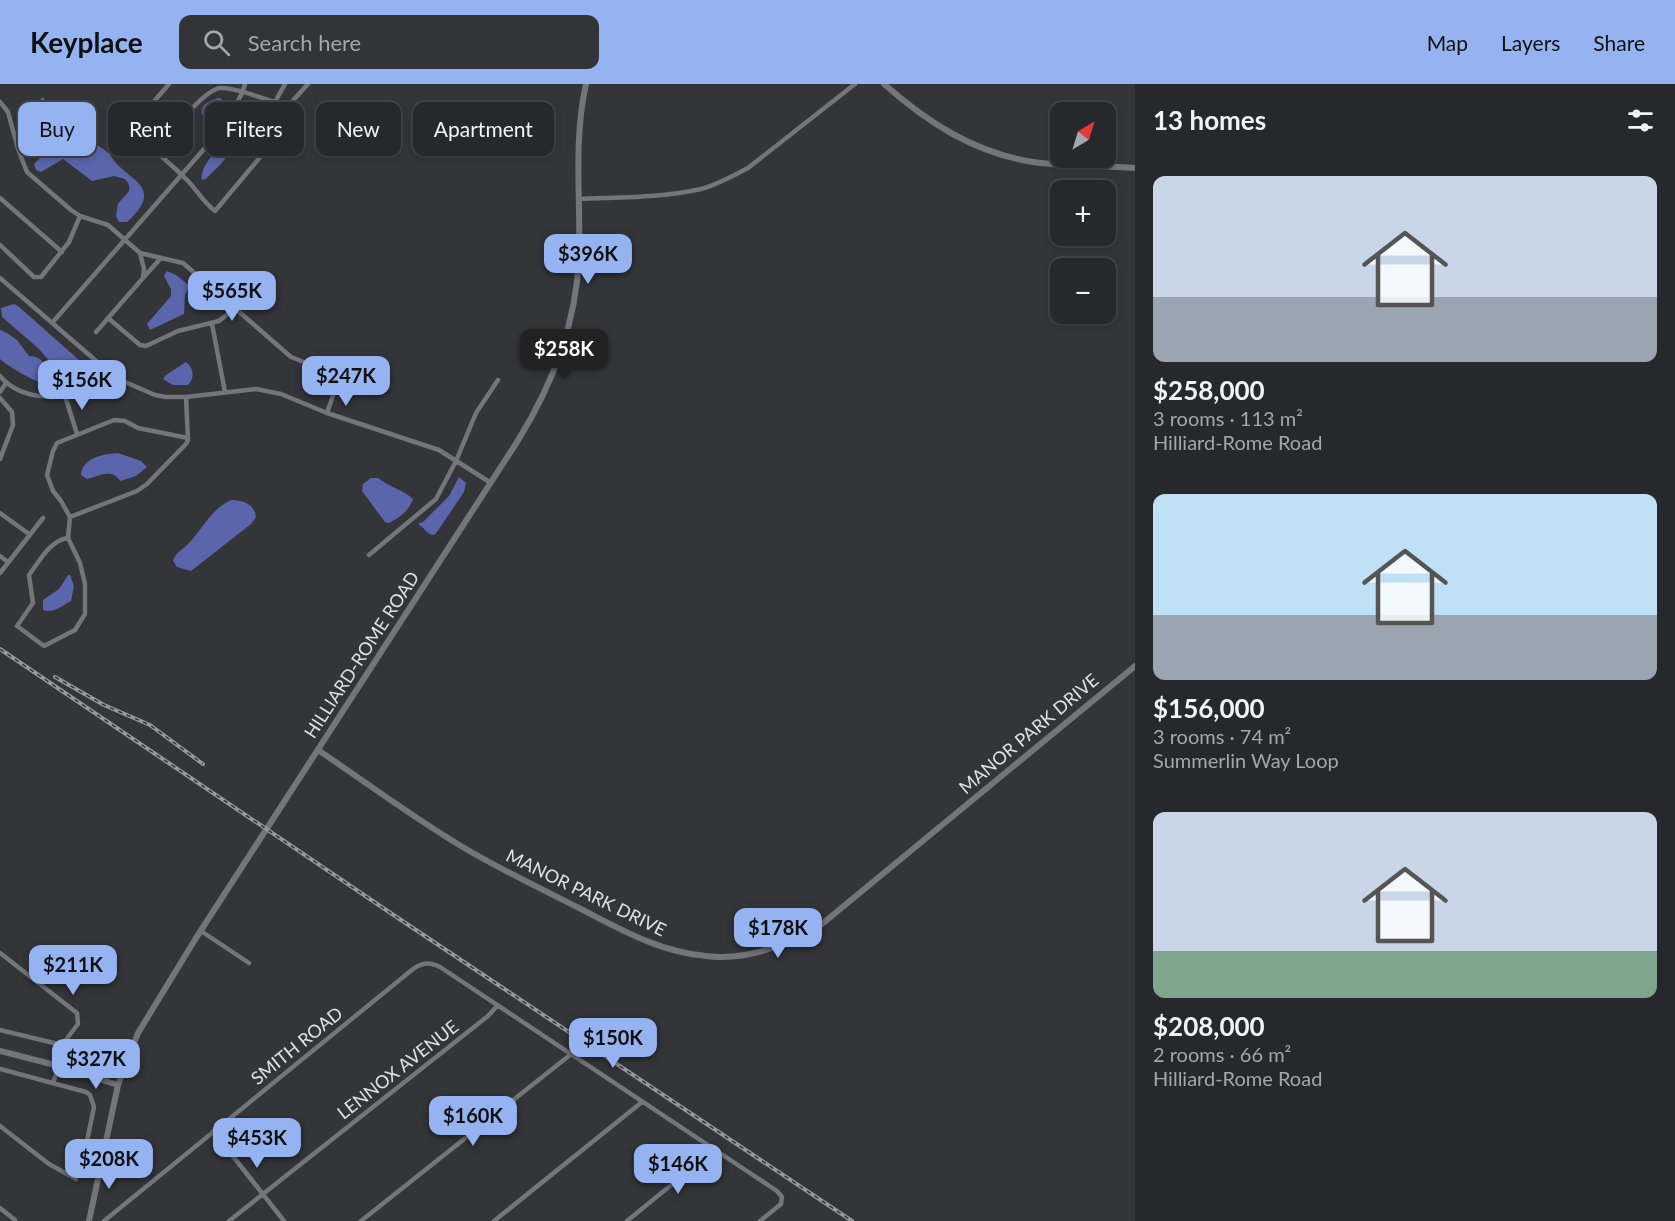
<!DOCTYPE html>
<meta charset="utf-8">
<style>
:root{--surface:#27282b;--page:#333437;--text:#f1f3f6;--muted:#a4a6a9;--line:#434447;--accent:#95b2f1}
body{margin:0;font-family:Lato,sans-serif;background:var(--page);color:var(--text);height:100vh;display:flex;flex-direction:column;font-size:22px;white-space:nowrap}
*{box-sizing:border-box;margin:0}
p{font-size:20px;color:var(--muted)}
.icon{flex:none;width:33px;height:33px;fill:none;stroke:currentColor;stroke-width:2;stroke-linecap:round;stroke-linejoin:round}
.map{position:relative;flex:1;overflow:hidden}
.sheet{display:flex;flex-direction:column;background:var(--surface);width:540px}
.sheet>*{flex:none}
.hud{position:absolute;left:18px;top:18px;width:570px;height:54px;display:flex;gap:12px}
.needle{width:39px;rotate:38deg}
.tools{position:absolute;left:1050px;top:18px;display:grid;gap:12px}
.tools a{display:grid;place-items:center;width:66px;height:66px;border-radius:12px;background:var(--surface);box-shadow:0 3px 9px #0003,0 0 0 2px var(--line);font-size:30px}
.price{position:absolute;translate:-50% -51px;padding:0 14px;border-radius:12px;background:var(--accent);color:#111;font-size:20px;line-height:39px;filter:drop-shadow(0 2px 3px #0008)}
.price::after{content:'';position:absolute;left:50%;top:36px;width:18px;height:14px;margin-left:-9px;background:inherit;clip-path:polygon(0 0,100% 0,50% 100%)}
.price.active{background:#222;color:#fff}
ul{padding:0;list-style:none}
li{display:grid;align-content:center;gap:12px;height:318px;padding:0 18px}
li span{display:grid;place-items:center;height:186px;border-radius:12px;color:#555}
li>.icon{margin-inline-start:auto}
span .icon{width:108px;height:108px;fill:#fffc;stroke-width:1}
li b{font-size:26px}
h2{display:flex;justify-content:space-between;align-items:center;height:72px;padding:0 18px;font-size:26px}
.tag{padding:0 21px;border-radius:12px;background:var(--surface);box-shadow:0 3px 9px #0003,0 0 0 2px var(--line);font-size:21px;line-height:54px}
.tag.active{background:var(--accent);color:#111}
header{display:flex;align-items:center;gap:36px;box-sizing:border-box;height:84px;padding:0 30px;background:var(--accent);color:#111}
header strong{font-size:28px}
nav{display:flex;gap:33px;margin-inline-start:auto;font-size:21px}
.search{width:420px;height:54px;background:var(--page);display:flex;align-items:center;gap:15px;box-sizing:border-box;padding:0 21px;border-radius:12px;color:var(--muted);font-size:22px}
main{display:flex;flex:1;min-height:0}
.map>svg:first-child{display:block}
</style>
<header>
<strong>Keyplace</strong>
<div class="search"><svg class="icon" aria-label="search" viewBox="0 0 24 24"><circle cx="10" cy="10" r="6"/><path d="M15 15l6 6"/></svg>Search here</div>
<nav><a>Map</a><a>Layers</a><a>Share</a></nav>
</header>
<main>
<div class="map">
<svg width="1135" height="1137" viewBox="0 0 1135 1137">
<rect width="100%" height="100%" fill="#343539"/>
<path fill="#5a65ab" d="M43 13C53 34 90 55 110 70 122 96 169 100 127 138H119L116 132 118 120C124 111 136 107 125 95L114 92 92 97 63 75 41 88 36 86 34 80 36 78 50 65 41 34 40 16Z
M219 14C231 19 224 31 217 37L205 35 202 30C201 19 210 17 219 14Z
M227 57H230C234 71 215 85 206 95L202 96C199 84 217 64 227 57Z
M167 187 176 191 190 202 185 211 184 230 150 246 147 240 171 212V205L164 192Z
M14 220 18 222 79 276 83 286 80 292 73 293 60 289 38 264 2 233 1 224Z
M0 246 7 249 17 256 29 272C42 272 50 285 56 295L55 301C42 303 10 284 0 275Z
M186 278C194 284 195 294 188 301H173L163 295 166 291Z
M118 369 141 377 147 383 136 392 120 397C112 384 100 392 87 395L81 391C82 374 103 370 118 369Z
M459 393 466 399 464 408 437 448 434 451C427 451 425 444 419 441V439L423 438 449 412Z
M371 394H378C389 403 404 406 413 415 409 427 399 434 389 439L385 438 362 407 363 400Z
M232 416C245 417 254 420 256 433L251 440 191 487 177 483 173 477C175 469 182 466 188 460 203 445 212 423 232 416Z
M68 491H70L74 502 71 517C62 522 52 530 43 526V516L59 505Z"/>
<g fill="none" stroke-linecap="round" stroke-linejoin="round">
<path stroke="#74757a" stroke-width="4.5" d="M0 18 8 28 18 65 27 88 71 126 80 132 108 141 140 169 183 179 291 273 324 286 332 291 337 300 327 329
M278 26 287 23 308 0
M132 44C149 63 169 78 187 96 197 106 203 118 215 127L277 53 278 26 275 18 285 0
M114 64 169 0
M156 68C168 53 204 4 221 4 239 4 259 14 275 18
M0 114 62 168
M578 115C618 113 661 114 701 105 717 101 733 92 748 84L855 0
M0 161 34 193H41L69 158 80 132
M0 194 109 288 118 295 155 311 166 313H186L256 305 281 310 327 329 439 366 491 399
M143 194 161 174
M108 234 140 261 146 262 178 247 219 237 234 225
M52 239 225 41 242 9 245 0
M212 240 225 308
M96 248 143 194 144 185 140 169
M0 292C18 314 56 318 82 307 92 304 102 296 109 288
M0 308 6 299
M65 312 77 350
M0 314 12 328 13 341 0 375
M0 429 29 450
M70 433 137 407 147 400 186 360 188 356 186 313
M68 454C50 456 39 478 29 491L33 519 17 542 44 562 75 546 85 530V500L80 479 68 454 70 433 61 417 53 407 47 391 53 367 57 359 114 336 125 337 138 344 188 354
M369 471 436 415 456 377 476 329 498 296
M0 472 8 478
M0 489 43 434
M201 847 249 879
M0 869 77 929 78 940 62 961 59 982 53 999
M0 946 62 961
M0 985 86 1008 90 1011 94 1023 86 1062 83 1068 65 1089
M0 1042 49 1080 76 1095
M213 1047 284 1137
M0 1124 15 1136
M104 1137 413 885C423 878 430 878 440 883L777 1107 782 1113 781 1120 760 1137
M229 1137 488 932 497 922
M361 1137 570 971
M494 1137 642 1018
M627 1137 714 1066"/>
<path stroke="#74757a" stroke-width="6" d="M884 0C928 39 975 69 1033 78 1067 83 1101 81 1135 84
M318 666C367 699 415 735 466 765 502 786 541 805 579 824 620 845 659 868 706 872 748 877 788 861 822 840L1135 582
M0 967 59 982 118 1001
M89 1137 118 1001 138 949 196 854 517 358C552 302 576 241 579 174 581 116 573 58 586 0"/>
<g stroke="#98999c" stroke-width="4">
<path id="rail" d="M0 565 395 832 852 1137
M55 593 104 621 150 641 203 680"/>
</g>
<use href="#rail" stroke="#343539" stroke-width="1.5" stroke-dasharray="4.5" stroke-linecap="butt"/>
</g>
<g text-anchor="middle" stroke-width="4.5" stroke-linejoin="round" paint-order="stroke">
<g font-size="18" fill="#e1e1e4" stroke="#343539">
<text transform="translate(362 571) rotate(-57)" y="6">HILLIARD-ROME ROAD</text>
<text transform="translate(1029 650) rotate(-40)" y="6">MANOR PARK DRIVE</text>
<text transform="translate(586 809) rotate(26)" y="6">MANOR PARK DRIVE</text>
<text transform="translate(297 962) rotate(-39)" y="6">SMITH ROAD</text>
<text transform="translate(398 986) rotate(-38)" y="6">LENNOX AVENUE</text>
</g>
</g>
</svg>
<div class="tools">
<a><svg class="needle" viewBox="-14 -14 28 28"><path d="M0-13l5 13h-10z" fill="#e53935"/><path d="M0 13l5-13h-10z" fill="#a4a6a9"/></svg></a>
<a>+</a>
<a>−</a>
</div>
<b class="price" style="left:588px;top:201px">$396K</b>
<b class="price" style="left:232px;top:238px">$565K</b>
<b class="price active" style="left:564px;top:296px">$258K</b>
<b class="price" style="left:346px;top:323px">$247K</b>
<b class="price" style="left:82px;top:327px">$156K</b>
<b class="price" style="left:778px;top:875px">$178K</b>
<b class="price" style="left:73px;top:912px">$211K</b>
<b class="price" style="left:613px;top:985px">$150K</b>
<b class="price" style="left:96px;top:1006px">$327K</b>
<b class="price" style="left:473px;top:1063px">$160K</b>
<b class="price" style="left:257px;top:1085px">$453K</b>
<b class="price" style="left:109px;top:1106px">$208K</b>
<b class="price" style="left:678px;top:1111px">$146K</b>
<div class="hud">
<a class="tag active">Buy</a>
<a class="tag">Rent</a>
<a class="tag">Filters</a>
<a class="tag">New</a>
<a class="tag">Apartment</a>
</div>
</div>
<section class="sheet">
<h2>13 homes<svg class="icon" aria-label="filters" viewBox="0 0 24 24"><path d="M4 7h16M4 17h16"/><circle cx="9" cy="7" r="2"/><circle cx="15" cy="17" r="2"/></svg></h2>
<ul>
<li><span style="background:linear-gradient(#c9d6e8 65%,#9aa5b1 0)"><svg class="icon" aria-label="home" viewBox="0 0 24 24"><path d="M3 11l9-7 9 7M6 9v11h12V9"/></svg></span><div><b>$258,000</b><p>3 rooms · 113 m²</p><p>Hilliard-Rome Road</p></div></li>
<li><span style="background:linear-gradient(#bfe0f5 65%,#9aa5b1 0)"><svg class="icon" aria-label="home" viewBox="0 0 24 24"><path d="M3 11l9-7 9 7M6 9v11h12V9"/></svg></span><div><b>$156,000</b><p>3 rooms · 74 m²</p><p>Summerlin Way Loop</p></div></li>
<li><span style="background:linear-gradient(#c9d6e8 75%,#7fa58c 0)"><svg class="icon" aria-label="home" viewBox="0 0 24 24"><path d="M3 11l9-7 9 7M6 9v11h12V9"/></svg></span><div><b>$208,000</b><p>2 rooms · 66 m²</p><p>Hilliard-Rome Road</p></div></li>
</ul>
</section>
</main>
